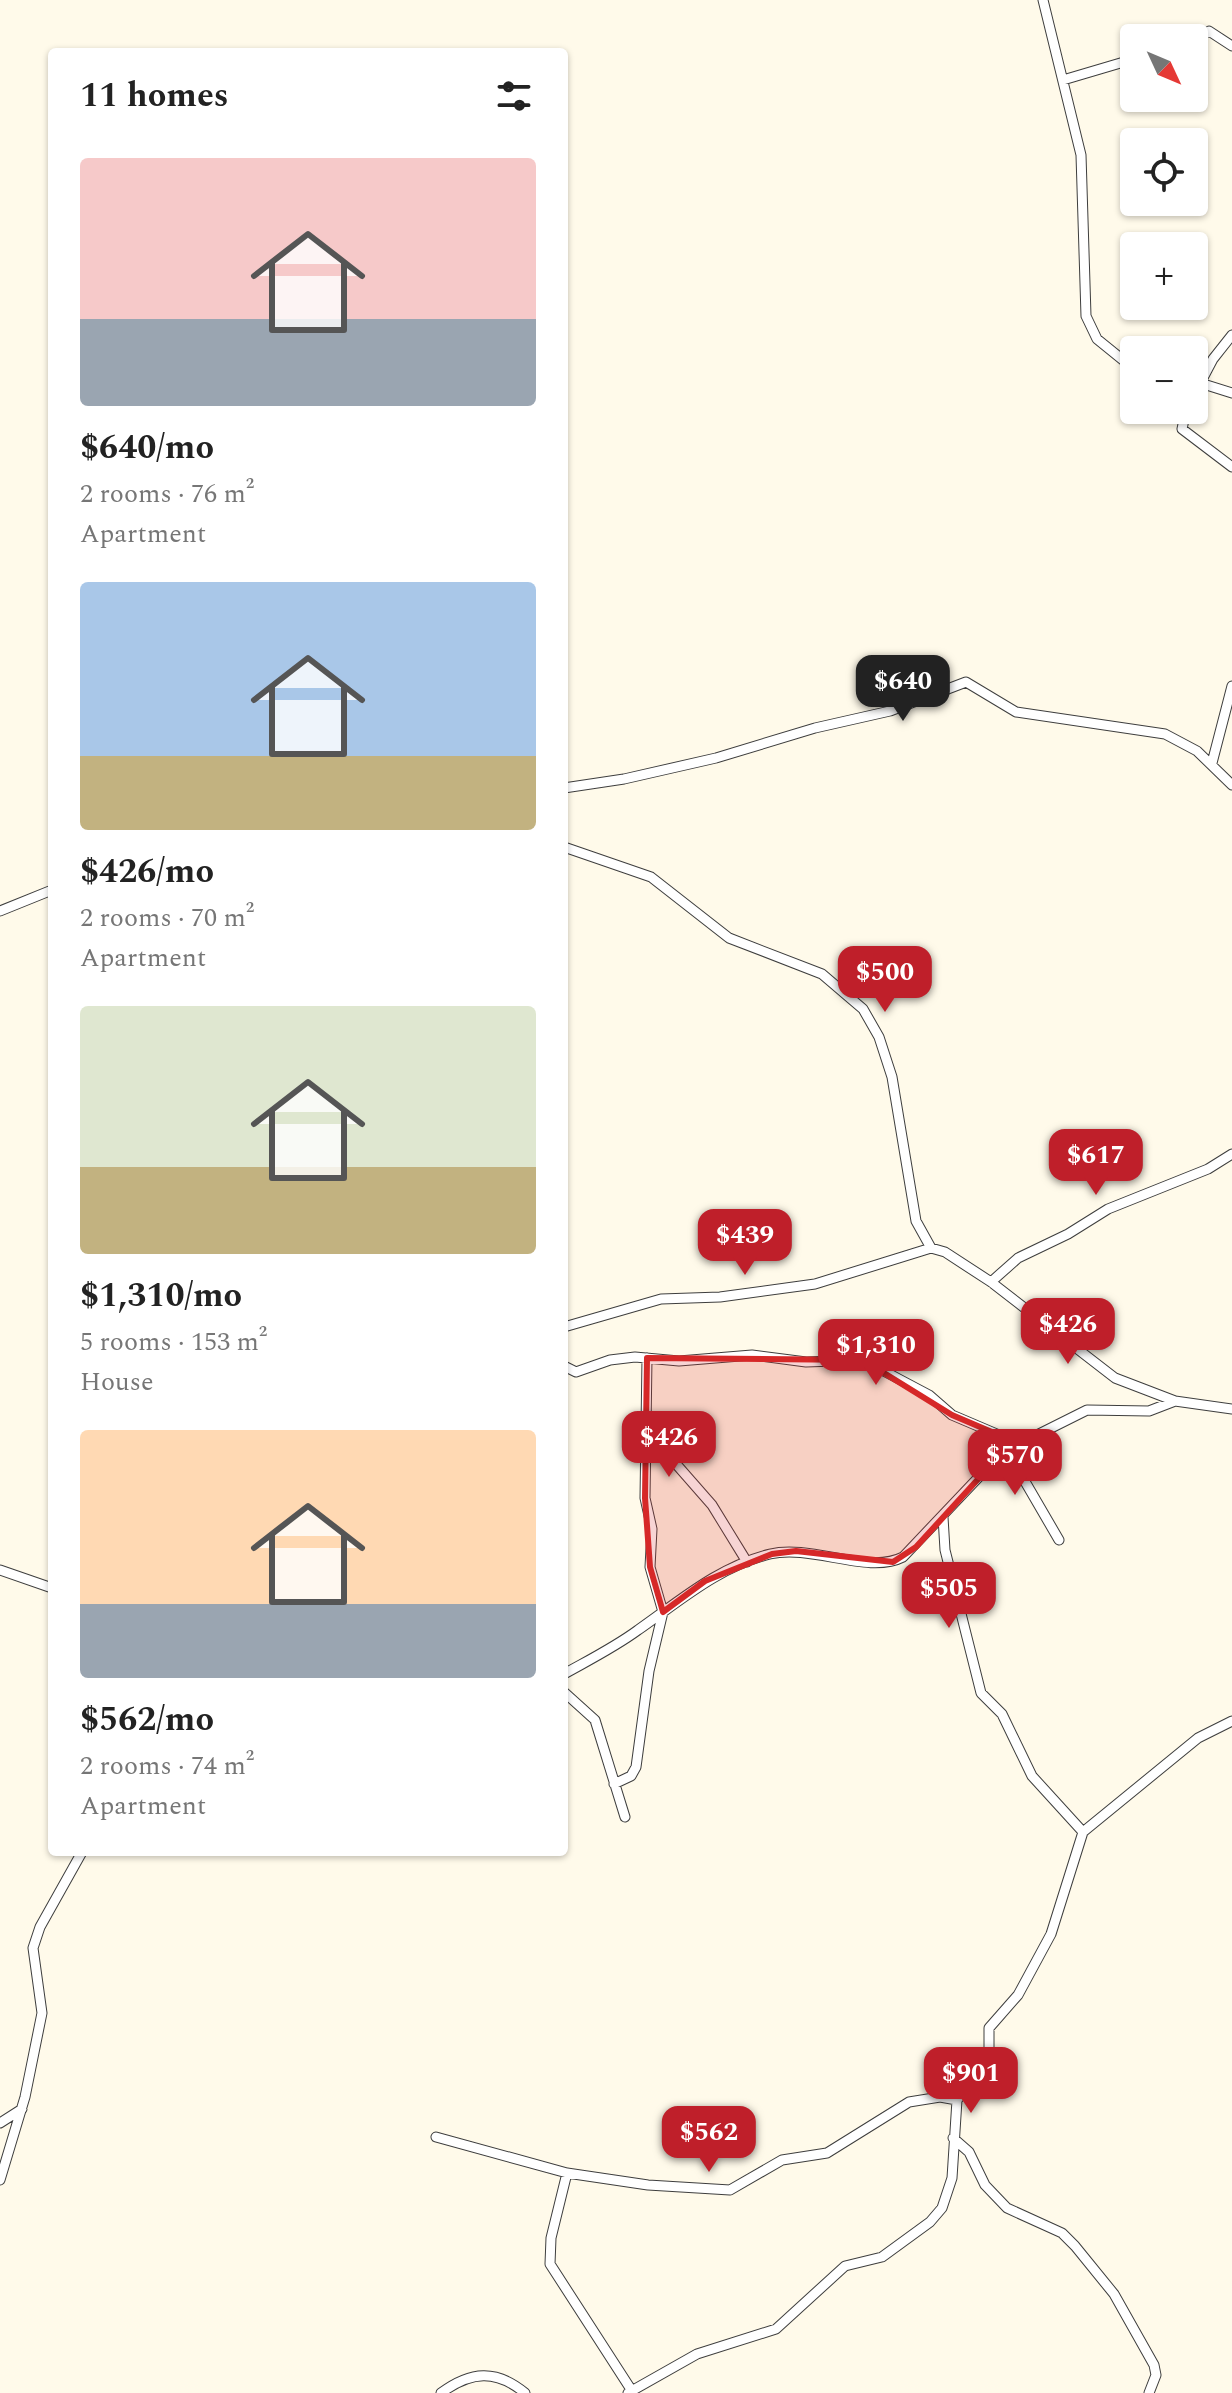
<!DOCTYPE html>
<meta charset="utf-8">
<style>
:root{--surface:#fff;--page:#f2f2f2;--text:#222;--muted:#767676;--accent:#bf1f2a}
body{margin:0;font-family:Spectral,serif;background:var(--page);color:var(--text);height:100vh;display:flex;flex-direction:column;font-size:30px;white-space:nowrap}
*{box-sizing:border-box;margin:0}
p{font-size:26px;color:var(--muted)}
.icon{flex:none;width:44px;height:44px;fill:none;stroke:currentColor;stroke-width:2;stroke-linecap:round;stroke-linejoin:round}
.map{position:relative;flex:1;overflow:hidden}
.panel{position:absolute;left:48px;top:48px;width:520px;height:1808px;display:flex;flex-direction:column;background:var(--surface);border-radius:8px;box-shadow:0 2px 6px #0004}
.panel>*{flex:none}
.needle{width:52px;rotate:134deg}
.buttons{position:absolute;left:1120px;top:24px;display:grid;gap:16px}
.buttons a{display:grid;place-items:center;width:88px;height:88px;border-radius:8px;background:var(--surface);box-shadow:0 2px 6px #0004;font-size:40px}
.price{position:absolute;translate:-50% -68px;padding:0 18px;border-radius:16px;background:var(--accent);color:#fff;font-size:26px;line-height:52px;filter:drop-shadow(0 2px 4px #0008)}
.price::after{content:'';position:absolute;left:50%;top:48px;width:24px;height:18px;margin-left:-12px;background:inherit;clip-path:polygon(0 0,100% 0,50% 100%)}
.price.on{background:#222;color:#fff}
ul{padding:0;list-style:none}
li{display:grid;align-content:center;gap:16px;height:424px;padding:0 32px}
li span{display:grid;place-items:center;height:248px;border-radius:8px;color:#555}
li>.icon{margin-inline-start:auto}
span .icon{width:144px;height:144px;fill:#fffc;stroke-width:1}
li b{font-size:34px}
h2{display:flex;justify-content:space-between;align-items:center;height:96px;padding:0 32px;font-size:34px}
.map>svg:first-child{display:block}
</style>
<div class="map">
<svg width="1232" height="2393" viewBox="0 0 1232 2393">
<rect width="100%" height="100%" fill="#fffaea"/>
<g fill="none" stroke-linecap="round" stroke-linejoin="round">
<g stroke="#3e3e3e" stroke-width="11">
<path id="minor" d="M1043 0 1081 155 1086 316 1097 339 1134 369
M1194 39 1209 31 1232 46
M1063 80 1134 59
M1197 382 1232 393
M1194 395 1213 359 1232 335
M1186 410 1182 429 1232 467
M1212 763 1232 686
M564 788 624 779 716 758 815 728 890 711 966 682 1016 712 1165 734 1197 751 1232 785
M564 847 651 877 729 938 822 974 863 1009 879 1037 892 1077 916 1221 931 1248
M0 911 52 890
M991 1282 1018 1258 1068 1234 1108 1209 1208 1169 1232 1154
M564 1327 661 1299 720 1297 815 1284 931 1248 945 1252 991 1282 1115 1378 1175 1401 1232 1409
M564 1366 576 1372 610 1360 635 1357 679 1361 752 1355 806 1362 863 1360 929 1395 952 1415 1013 1441 1031 1438 1087 1410 1149 1411 1175 1401
M648 1432 712 1505 747 1562
M1013 1441 1016 1466 1059 1540
M943 1517 945 1550 981 1693 1002 1714 1032 1776 1083 1832
M0 1570 52 1588
M564 1674C589 1660 615 1647 638 1630 681 1600 718 1567 770 1554 812 1544 868 1575 903 1557L1013 1441
M564 1692 595 1720 625 1817
M614 1784 631 1776 636 1767 649 1671 663 1612 650 1567 652 1529 645 1498 647 1358
M0 2123 22 2109
M436 2137 567 2173 648 2185 730 2190 782 2160 827 2153 909 2102 940 2097 957 2100
M953 2138 969 2152 985 2185 1007 2208 1062 2233 1075 2246 1114 2294 1154 2365 1156 2375 1149 2393
M567 2173 551 2238 550 2264 632 2391
M0 2180 25 2097 42 2013 33 1948 40 1927 82 1852
M441 2393C471 2371 496 2369 525 2393
M628 2393 697 2354 776 2329 845 2266 882 2257 930 2222 942 2208 952 2178 957 2100 989 2062V2028L1018 1995 1051 1934 1083 1832 1198 1738 1232 1721"/>
</g>
<use href="#minor" stroke="#fff" stroke-width="9"/>
</g>
<path fill="#d62828" fill-opacity="0.2" stroke="#d62828" stroke-width="6" stroke-linejoin="round" d="M647 1358 863 1360 952 1415 1013 1441 916 1547 893 1562 796 1551 772 1554 705 1581 663 1612 650 1567 645 1498Z"/>
</svg>
<div class="buttons">
<a><svg class="needle" viewBox="-14 -14 28 28"><path d="M0-13l5 13h-10z" fill="#e53935"/><path d="M0 13l5-13h-10z" fill="#767676"/></svg></a>
<a><svg class="icon" aria-label="locate" viewBox="0 0 24 24"><circle cx="12" cy="12" r="6"/><path d="M12 2v4M12 18v4M2 12h4M18 12h4"/></svg></a>
<a>+</a>
<a>−</a>
</div>
<b class="price on" style="left:903px;top:723px">$640</b>
<b class="price" style="left:885px;top:1014px">$500</b>
<b class="price" style="left:1096px;top:1197px">$617</b>
<b class="price" style="left:745px;top:1277px">$439</b>
<b class="price" style="left:1068px;top:1366px">$426</b>
<b class="price" style="left:876px;top:1387px">$1,310</b>
<b class="price" style="left:669px;top:1479px">$426</b>
<b class="price" style="left:1015px;top:1497px">$570</b>
<b class="price" style="left:949px;top:1630px">$505</b>
<b class="price" style="left:971px;top:2115px">$901</b>
<b class="price" style="left:709px;top:2174px">$562</b>
<section class="panel">
<h2>11 homes<svg class="icon" aria-label="filters" viewBox="0 0 24 24"><path d="M4 7h16M4 17h16"/><circle cx="9" cy="7" r="2"/><circle cx="15" cy="17" r="2"/></svg></h2>
<ul>
<li><span style="background:linear-gradient(#f6c9c9 65%,#9aa5b1 0)"><svg class="icon" aria-label="home" viewBox="0 0 24 24"><path d="M3 11l9-7 9 7M6 9v11h12V9"/></svg></span><div><b>$640/mo</b><p>2 rooms · 76 m²</p><p>Apartment</p></div></li>
<li><span style="background:linear-gradient(#a9c7e8 70%,#c2b280 0)"><svg class="icon" aria-label="home" viewBox="0 0 24 24"><path d="M3 11l9-7 9 7M6 9v11h12V9"/></svg></span><div><b>$426/mo</b><p>2 rooms · 70 m²</p><p>Apartment</p></div></li>
<li><span style="background:linear-gradient(#dfe7d0 65%,#c2b280 0)"><svg class="icon" aria-label="home" viewBox="0 0 24 24"><path d="M3 11l9-7 9 7M6 9v11h12V9"/></svg></span><div><b>$1,310/mo</b><p>5 rooms · 153 m²</p><p>House</p></div></li>
<li><span style="background:linear-gradient(#ffd9b3 70%,#9aa5b1 0)"><svg class="icon" aria-label="home" viewBox="0 0 24 24"><path d="M3 11l9-7 9 7M6 9v11h12V9"/></svg></span><div><b>$562/mo</b><p>2 rooms · 74 m²</p><p>Apartment</p></div></li>
</ul>
</section>
</div>
